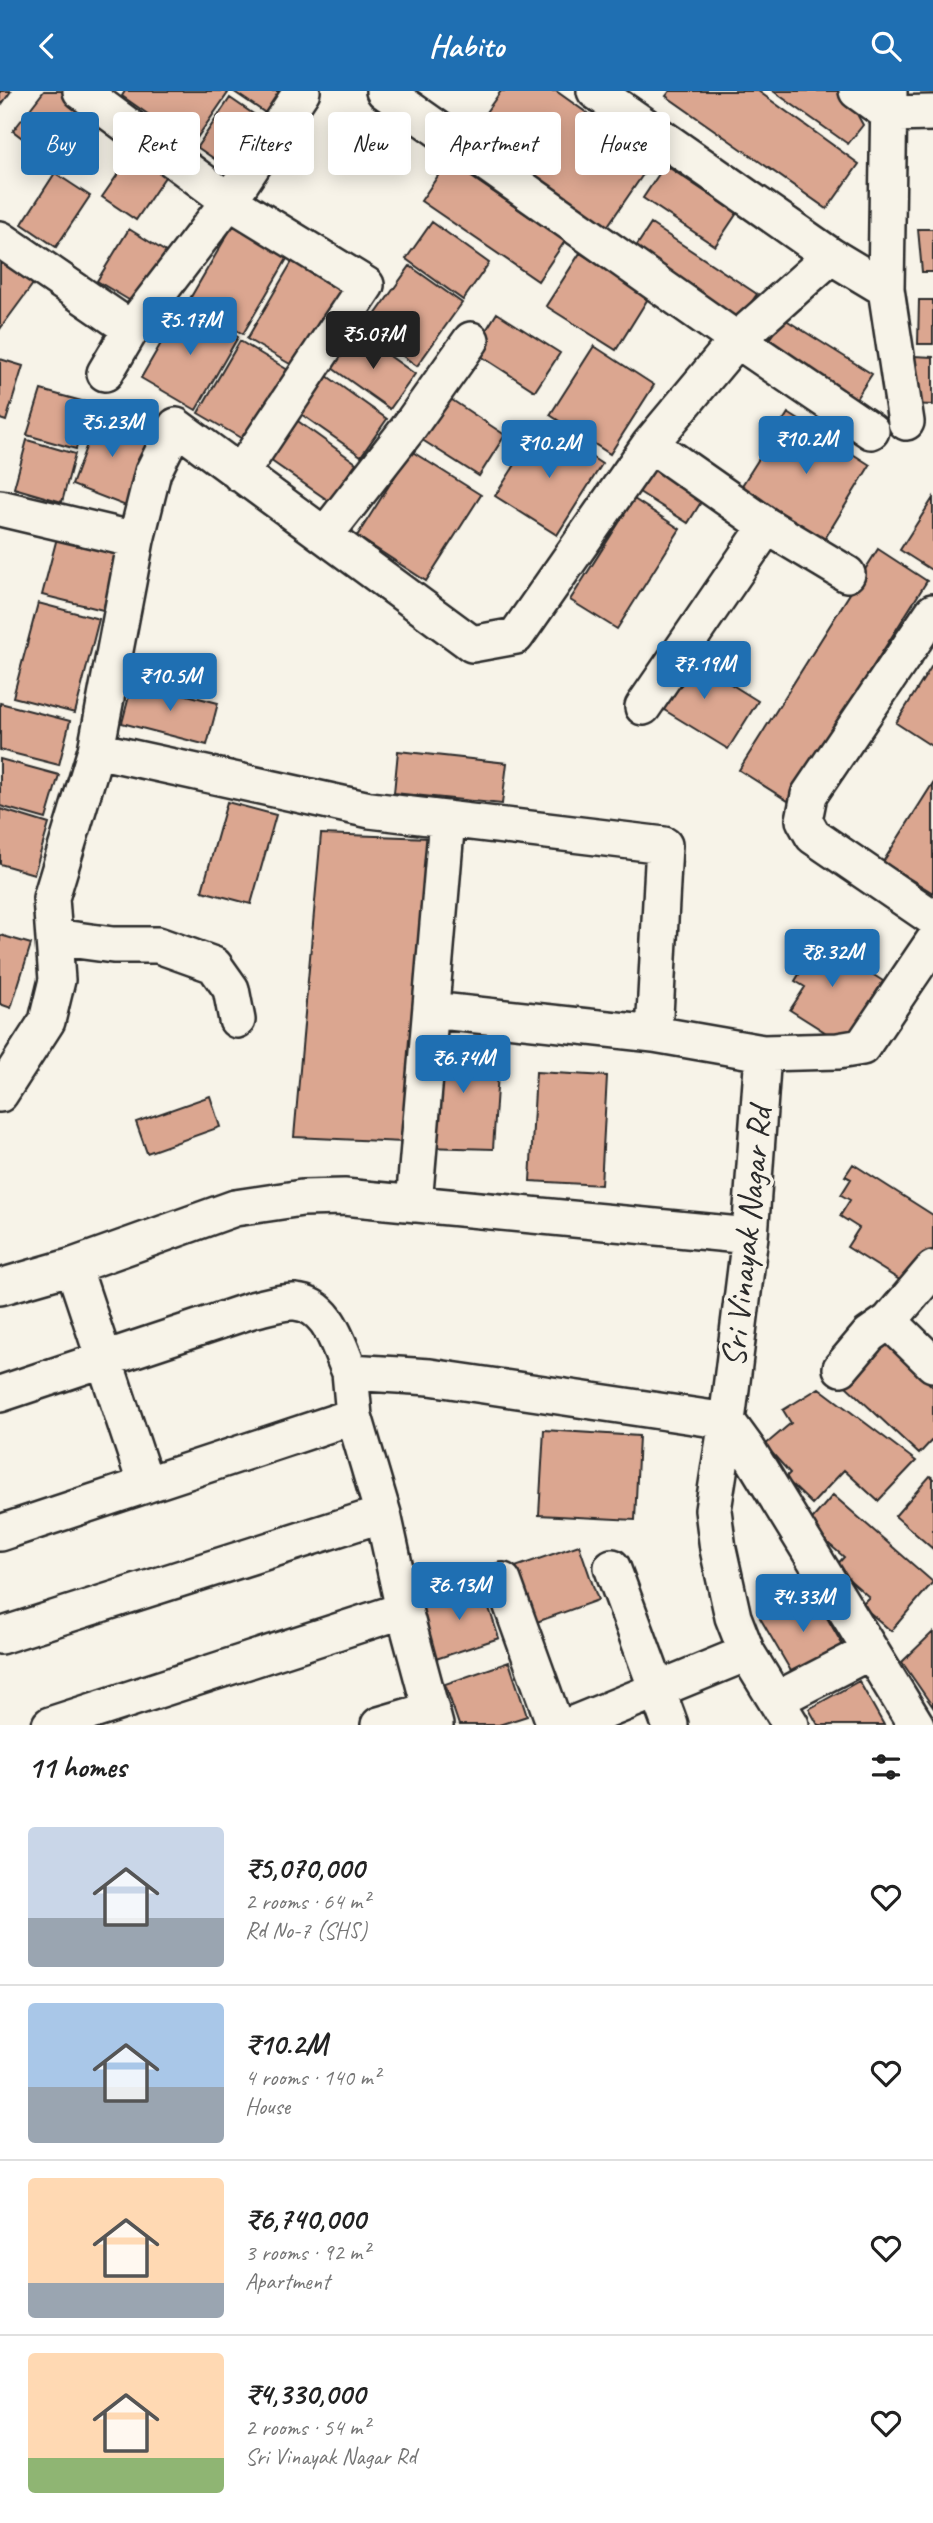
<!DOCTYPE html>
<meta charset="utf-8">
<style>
:root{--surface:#fff;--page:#f2f2f2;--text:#222;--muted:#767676;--line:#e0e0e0;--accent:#1f6fb2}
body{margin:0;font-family:Caveat,sans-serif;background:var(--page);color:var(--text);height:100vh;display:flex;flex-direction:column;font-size:26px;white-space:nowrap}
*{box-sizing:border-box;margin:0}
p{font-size:23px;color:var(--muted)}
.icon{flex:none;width:38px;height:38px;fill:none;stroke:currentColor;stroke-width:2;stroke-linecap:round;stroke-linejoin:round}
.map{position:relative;height:1634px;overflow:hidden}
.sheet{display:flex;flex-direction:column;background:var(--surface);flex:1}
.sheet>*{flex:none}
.hud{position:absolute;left:21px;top:21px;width:892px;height:63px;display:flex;gap:14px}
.price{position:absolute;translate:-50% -60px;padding:0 16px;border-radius:7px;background:var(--accent);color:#fff;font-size:23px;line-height:46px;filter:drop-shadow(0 2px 4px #0008)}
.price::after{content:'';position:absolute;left:50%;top:42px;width:21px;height:16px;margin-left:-10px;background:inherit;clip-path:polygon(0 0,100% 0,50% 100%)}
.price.on{background:#222;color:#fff}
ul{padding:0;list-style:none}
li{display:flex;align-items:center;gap:21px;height:175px;padding:0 28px}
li+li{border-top:2px solid var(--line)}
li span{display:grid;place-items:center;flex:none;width:196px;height:140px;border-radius:7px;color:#555}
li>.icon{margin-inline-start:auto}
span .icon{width:84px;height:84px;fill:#fffc;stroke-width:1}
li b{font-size:30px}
h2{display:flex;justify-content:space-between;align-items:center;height:84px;padding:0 28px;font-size:30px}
.tag{padding:0 24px;border-radius:7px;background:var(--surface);box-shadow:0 4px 18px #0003;font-size:24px;line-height:63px}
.tag.on{background:var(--accent);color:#fff}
header{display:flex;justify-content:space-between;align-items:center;height:91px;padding:0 28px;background:var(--accent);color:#fff;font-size:32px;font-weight:700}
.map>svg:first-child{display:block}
</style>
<header><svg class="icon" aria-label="back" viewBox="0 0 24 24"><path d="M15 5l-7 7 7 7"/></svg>Habito<svg class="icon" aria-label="search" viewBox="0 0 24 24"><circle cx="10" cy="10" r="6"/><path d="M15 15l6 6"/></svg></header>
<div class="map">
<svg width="933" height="1634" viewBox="0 0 933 1634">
<rect width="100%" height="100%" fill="#f7f3e8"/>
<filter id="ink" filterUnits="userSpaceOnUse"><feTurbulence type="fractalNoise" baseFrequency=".0143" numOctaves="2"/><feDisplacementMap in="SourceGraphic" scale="14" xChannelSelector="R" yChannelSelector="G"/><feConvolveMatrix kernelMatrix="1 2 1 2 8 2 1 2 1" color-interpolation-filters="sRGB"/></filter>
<g filter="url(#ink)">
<path fill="#dba690" stroke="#2b2b2b" stroke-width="2" d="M0 0H11L2 13 0 11Z
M44 0H62L83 16 46 65 13 40Z
M125 0H225L228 2 192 54 122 5Z
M233 0H287L270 25Z
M501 0H556L653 69 602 143 467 48Z
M670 0H758L859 73 827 118 666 5Z
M773 0H849L868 14 858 25 863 34 848 53Z
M230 7 268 33 235 82 197 56Z
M136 57 169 80 136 129 102 106Z
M448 70 565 150 538 190 421 110Z
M665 74 737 122 715 155 643 107Z
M55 82 90 105 56 156 22 133Z
M432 131 489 172 463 209 406 168Z
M651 133 757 203 735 235 630 165Z
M233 134 288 166 243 243 188 211Z
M129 138 166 161 134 212 97 190Z
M918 138H933V181H922Z
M580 162 649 206 616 259 546 215Z
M0 168 33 193 0 238Z
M293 169 347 201 302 280 247 248Z
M410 175 462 212 417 275 365 238Z
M919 209H933V253H918Z
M183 214 238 246 196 319 141 287Z
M497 222 560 262 535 300 473 260Z
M783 227 872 283 850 317 761 261Z
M356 241 415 283 390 318 332 277Z
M240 250 293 282 251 353 198 322Z
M594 255 654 294 610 363 550 324Z
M913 265 933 266V314L909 313Z
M0 268 23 275 6 330 0 328Z
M327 285 387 328 361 365 301 323Z
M41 299 89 312 76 358 27 344Z
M443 303 505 344 479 385 416 345Z
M99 321 153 342 126 415 72 394Z
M788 322 870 374 824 449 741 396Z
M295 328 356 372 329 410 267 367Z
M541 333 602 373 557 444 495 405Z
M27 349 75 363 62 411 14 397Z
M411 360 481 404 426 490 357 445Z
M656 367 708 400 688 432 636 399Z
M933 407V480L900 459Z
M634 408 680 438 617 538 570 509Z
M58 443 119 459 103 519 42 504Z
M878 458 927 490 788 710 739 679Z
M38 512 99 528 75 622 13 606Z
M681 562 758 610 728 658 651 611Z
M933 573V656L896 632Z
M133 590 218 612 207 654 122 632Z
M0 612 70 630 59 674 0 659Z
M398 660 507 672 502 713 394 702Z
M0 668 59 684 46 728 0 715Z
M933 692V802L883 771Z
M227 711 276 724 251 813 202 800Z
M0 718 49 733 34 783 0 773Z
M321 743 430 747 403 1051 294 1046Z
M808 842 883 890 844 953 790 919 805 896 795 890 806 872 794 864Z
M0 844 31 853 11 917 0 913Z
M435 949 500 951 493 1058 424 1056Z
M536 981 607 985 601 1094 530 1090Z
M210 1005 220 1036 147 1062 136 1031Z
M853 1073 933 1124V1161L911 1196 847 1156 859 1137 840 1125 850 1109 841 1104 851 1088 845 1085Z
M886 1252 933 1296V1348L919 1363 846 1295Z
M819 1297 916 1370 878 1410 844 1379 812 1413 785 1387 790 1382 765 1354 791 1332 783 1319Z
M544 1339 639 1345 635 1429 539 1424Z
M930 1385 933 1387V1458L895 1425Z
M833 1404 933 1491 891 1540 861 1514 869 1506 835 1476 844 1466 807 1434Z
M579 1454 598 1509 534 1532 515 1476Z
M481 1493 499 1547 436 1568 418 1515Z
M811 1499 845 1558 795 1587 760 1527Z
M933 1541V1616L902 1571Z
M509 1571 527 1625 499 1634H459L445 1593Z
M859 1590 884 1634H818L809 1618Z"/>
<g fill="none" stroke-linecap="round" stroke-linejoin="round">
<g stroke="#2b2b2b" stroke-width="40">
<path id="minor" d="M81 0 229 110 366 194 240 383
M384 0 737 249 871 340
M595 0 831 165 886 198 889 0
M857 0 889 23 933 22
M0 148 131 238
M886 198 906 331
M105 282 131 238 229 110 302 0
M650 353 767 435
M0 417 136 449
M325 444 407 339 471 249
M933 521 809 704 804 729 813 745 933 827
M643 616 767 435 847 483
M96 659 370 719 664 754 654 943 431 919
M54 846 113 854H158L214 874 231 898 237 929
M654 943 763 962 838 960 862 956 933 851
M763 962 750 1145 727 1330 713 1419 718 1458 733 1526 747 1562 791 1634
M0 1003 47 930 57 889 51 807 96 659 136 449 153 381 176 335 472 553 516 545 650 353 737 249 831 165
M414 1113 447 728
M73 1175 146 1394
M933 1178 889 1230 933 1273
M0 1196 73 1175 235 1117 302 1107 344 1106 750 1145
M841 1277 869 1244 889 1230
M0 1303 252 1219C265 1216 282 1210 295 1211 330 1214 338 1255 350 1281
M0 1442 354 1325
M612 1476 670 1634
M503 1490 555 1634
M0 1545 383 1423
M776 1609 871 1560
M50 1634 404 1519
M379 1634 430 1619
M435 1634 404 1519 383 1423 354 1325 350 1281 430 1286 727 1330 748 1359 916 1634
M571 1634 747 1562"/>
</g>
<use href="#minor" stroke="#f7f3e8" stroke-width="35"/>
</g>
</g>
<g text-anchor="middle" stroke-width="7" stroke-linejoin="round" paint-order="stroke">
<g font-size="35" fill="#2b2b2b" stroke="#f7f3e8">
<text transform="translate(746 1146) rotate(-84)" y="12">Sri Vinayak Nagar Rd</text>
</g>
</g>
</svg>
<b class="price" style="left:190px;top:266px">₹5.17M</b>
<b class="price on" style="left:373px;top:280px">₹5.07M</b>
<b class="price" style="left:112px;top:368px">₹5.23M</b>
<b class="price" style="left:806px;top:385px">₹10.2M</b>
<b class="price" style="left:549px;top:389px">₹10.2M</b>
<b class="price" style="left:704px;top:610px">₹7.19M</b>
<b class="price" style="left:170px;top:622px">₹10.5M</b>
<b class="price" style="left:832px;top:898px">₹8.32M</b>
<b class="price" style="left:463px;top:1004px">₹6.74M</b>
<b class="price" style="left:459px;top:1531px">₹6.13M</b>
<b class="price" style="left:803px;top:1543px">₹4.33M</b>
<div class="hud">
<a class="tag on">Buy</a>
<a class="tag">Rent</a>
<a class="tag">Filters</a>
<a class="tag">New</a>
<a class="tag">Apartment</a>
<a class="tag">House</a>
</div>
</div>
<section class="sheet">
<h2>11 homes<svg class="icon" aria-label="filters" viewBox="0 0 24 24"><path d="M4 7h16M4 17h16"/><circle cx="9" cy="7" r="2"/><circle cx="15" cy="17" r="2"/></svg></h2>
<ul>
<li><span style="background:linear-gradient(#c9d6e8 65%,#9aa5b1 0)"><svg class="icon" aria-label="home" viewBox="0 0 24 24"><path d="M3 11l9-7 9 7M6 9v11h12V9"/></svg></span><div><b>₹5,070,000</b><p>2 rooms · 64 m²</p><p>Rd No-7 (SHS)</p></div><svg class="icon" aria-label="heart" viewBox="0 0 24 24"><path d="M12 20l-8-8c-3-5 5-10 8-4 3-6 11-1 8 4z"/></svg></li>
<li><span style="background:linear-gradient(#a9c7e8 60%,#9aa5b1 0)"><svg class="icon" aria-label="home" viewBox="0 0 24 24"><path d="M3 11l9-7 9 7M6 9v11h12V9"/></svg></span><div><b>₹10.2M</b><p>4 rooms · 140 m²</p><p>House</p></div><svg class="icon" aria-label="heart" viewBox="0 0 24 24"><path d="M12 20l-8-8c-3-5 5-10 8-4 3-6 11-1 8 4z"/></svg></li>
<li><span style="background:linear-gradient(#ffd9b3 75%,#9aa5b1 0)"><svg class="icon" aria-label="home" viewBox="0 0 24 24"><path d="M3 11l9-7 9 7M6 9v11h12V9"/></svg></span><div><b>₹6,740,000</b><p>3 rooms · 92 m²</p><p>Apartment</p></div><svg class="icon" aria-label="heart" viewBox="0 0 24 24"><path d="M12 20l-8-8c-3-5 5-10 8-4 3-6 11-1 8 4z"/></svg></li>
<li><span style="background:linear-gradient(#ffd9b3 75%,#8fb573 0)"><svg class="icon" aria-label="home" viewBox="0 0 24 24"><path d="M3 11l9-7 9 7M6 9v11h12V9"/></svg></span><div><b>₹4,330,000</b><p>2 rooms · 54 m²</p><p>Sri Vinayak Nagar Rd</p></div><svg class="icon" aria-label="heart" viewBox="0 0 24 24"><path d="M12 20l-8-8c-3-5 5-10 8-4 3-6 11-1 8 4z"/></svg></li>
</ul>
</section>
